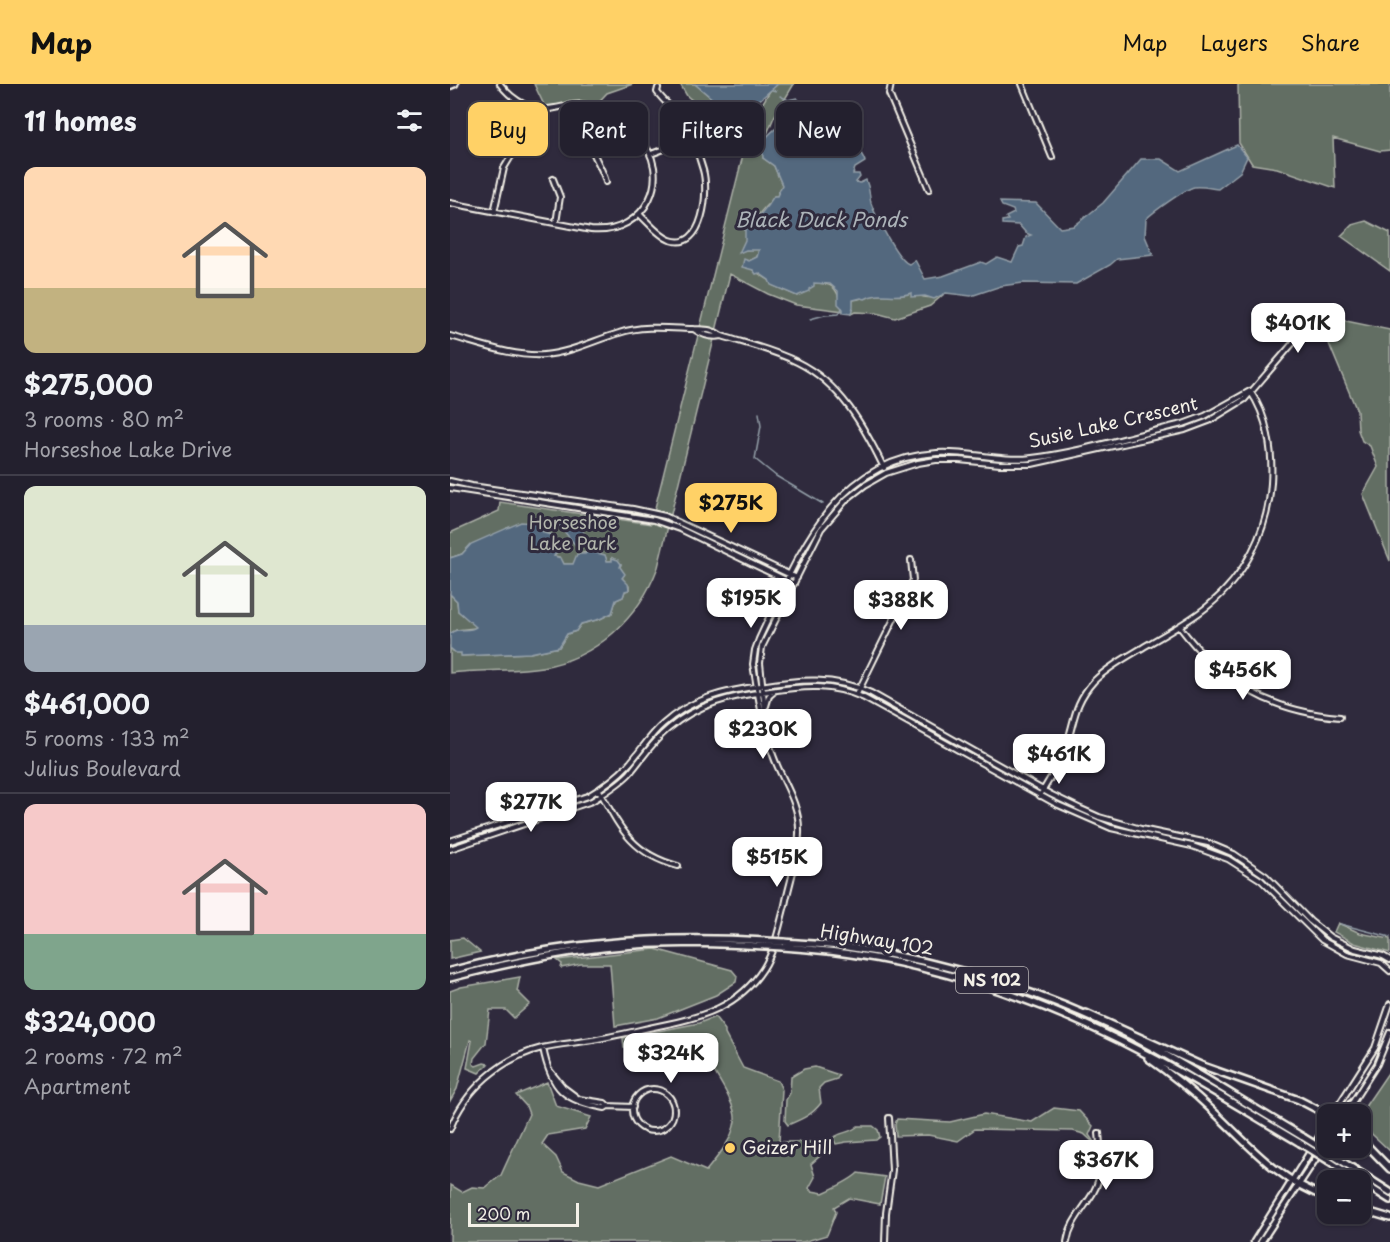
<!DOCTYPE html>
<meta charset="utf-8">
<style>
:root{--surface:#23202e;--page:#2f2d3a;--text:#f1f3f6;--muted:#a3a3aa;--line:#403e4a;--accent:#ffd166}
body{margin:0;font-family:"Playpen Sans",sans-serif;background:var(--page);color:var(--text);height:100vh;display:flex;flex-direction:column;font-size:22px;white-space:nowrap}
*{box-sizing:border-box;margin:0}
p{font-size:20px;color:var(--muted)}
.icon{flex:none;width:33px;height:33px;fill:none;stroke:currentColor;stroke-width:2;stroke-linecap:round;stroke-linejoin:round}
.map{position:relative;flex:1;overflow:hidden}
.drawer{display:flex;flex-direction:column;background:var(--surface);width:450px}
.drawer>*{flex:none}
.hud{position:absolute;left:18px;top:18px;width:570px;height:54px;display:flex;gap:12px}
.tools{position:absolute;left:867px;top:1020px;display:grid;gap:12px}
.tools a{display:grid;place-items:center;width:54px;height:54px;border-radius:12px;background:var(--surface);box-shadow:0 2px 4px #0004,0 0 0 2px var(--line);font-size:30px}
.scale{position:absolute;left:18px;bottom:15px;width:111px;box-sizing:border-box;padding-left:6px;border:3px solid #f4f1e8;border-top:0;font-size:16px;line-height:21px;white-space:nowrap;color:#f4f1e8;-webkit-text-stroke:4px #2f2a3d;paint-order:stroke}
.price{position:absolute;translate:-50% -51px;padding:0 14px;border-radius:12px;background:#fff;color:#222;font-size:20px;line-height:39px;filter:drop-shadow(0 2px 3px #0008)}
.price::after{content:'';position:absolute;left:50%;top:36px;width:18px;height:14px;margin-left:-9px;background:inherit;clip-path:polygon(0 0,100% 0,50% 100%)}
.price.current{background:var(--accent);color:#111}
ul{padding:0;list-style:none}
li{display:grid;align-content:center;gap:12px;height:318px;padding:0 24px}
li+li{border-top:2px solid var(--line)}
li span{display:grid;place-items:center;height:186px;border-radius:12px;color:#555}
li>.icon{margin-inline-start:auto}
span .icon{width:108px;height:108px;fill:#fffc;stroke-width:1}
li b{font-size:26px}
h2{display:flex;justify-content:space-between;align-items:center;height:72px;padding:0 24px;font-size:26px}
.tag{padding:0 21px;border-radius:12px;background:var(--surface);box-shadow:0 2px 4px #0004,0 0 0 2px var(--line);font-size:21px;line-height:54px}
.tag.current{background:var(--accent);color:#111}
header{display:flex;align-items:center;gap:36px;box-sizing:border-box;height:84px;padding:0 30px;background:var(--accent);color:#111}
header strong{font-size:28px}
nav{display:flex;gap:33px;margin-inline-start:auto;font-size:21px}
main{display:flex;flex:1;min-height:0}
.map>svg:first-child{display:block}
</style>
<header>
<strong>Map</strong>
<nav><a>Map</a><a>Layers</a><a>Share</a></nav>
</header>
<main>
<section class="drawer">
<h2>11 homes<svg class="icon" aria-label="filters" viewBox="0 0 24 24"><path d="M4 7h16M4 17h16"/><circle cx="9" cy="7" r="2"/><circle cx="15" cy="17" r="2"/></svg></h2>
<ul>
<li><span style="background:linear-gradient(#ffd9b3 65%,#c2b280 0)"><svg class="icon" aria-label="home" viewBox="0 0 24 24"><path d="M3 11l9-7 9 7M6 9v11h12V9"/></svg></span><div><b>$275,000</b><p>3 rooms · 80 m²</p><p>Horseshoe Lake Drive</p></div></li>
<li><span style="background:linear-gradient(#dfe7d0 75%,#9aa5b1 0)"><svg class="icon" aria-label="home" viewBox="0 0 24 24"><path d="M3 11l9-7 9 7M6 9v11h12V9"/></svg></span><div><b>$461,000</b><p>5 rooms · 133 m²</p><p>Julius Boulevard</p></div></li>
<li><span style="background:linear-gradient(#f6c9c9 70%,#7fa58c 0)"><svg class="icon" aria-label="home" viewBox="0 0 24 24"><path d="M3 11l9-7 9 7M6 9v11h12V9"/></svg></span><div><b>$324,000</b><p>2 rooms · 72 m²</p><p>Apartment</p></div></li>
</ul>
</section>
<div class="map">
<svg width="940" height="1158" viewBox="0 0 940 1158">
<rect width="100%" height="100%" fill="#2f2a3d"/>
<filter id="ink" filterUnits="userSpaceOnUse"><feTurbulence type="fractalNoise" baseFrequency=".0167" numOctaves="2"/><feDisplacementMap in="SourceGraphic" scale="12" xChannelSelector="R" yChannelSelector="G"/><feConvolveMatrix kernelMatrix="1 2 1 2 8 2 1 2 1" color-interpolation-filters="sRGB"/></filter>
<g filter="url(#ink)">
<path fill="#626e63" stroke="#abb0a6" stroke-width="1.5" d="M84 0H183L157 9 139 28 95 23Z
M230 0H245L271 22 306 19 311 22 324 0H344L324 33 312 62 314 66 313 74 324 82 332 101 327 112H324C320 120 312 124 308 132 302 142 297 152 292 164L296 166 309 165 307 173 299 177 303 186 319 196 322 201 347 212 358 205 363 199C388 199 386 206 394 227L346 221 318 210 280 190 208 483C189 534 147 574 92 583 61 588 30 585 0 589V563L3 567 11 569 12 572 80 569 109 563 117 550 126 547 131 540 150 535 162 529 166 516 173 513 175 507 179 506V502L172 494 174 491 170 483 171 480 162 474V477H157L156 474 144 468 131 469 123 480H114L109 473 104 472V457L100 450H94L88 442 80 438 57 444 55 446 21 461 12 470 0 474V449L49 427 50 418 201 440 297 55 295 53 300 36 264 34 237 12Z
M788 0H940V66L930 67 883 54 885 104 827 84 802 80 789 59Z
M916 137 940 149V187L891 152 902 141Z
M462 208C472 215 484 215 494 210L480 222 445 234 426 229 405 228 401 230 403 216C412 215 418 211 427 211 438 210 450 210 462 208Z
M867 231 940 246V477L913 410 928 383 920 362 912 357 908 346 907 327Z
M0 510 7 517 8 527 26 541 25 544 6 546 0 550Z
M888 839 910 849 940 855V869L904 859 884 848Z
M13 854 30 868 0 875V856Z
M205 865 282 886 287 892 286 898 266 911 208 934 165 942 160 880H131L111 884 112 880 107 876Z
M70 893 67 907 80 920 64 934 56 926H40L36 959 24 974 23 980 26 982 34 979 38 980 29 989 17 984 22 957 20 956 7 1005 0 1017V907L11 903Z
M265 933 275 946V950L293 984 328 997 332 1006 329 1058H368L375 1060 370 1072 361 1080 365 1093 359 1104 362 1107 373 1109C384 1104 401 1096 408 1089L435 1093 430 1120 399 1114 384 1123 386 1128 377 1151 353 1158H0L1 1101 12 1108 22 1103 35 1104 51 1091 79 1030 76 1022 66 1011 97 998 106 1022 141 1033 135 1045 98 1051 92 1060 106 1073 113 1088 129 1096 149 1101 221 1072 256 1087C268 1072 282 1057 285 1037 287 1023 269 996 262 984 248 982 231 983 218 979 207 976 206 964 194 963V960L174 964 173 954 249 939Z
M365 983 389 991 387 995 374 999 369 1004 371 1019C362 1031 352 1035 338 1041L335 1037 336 1016 340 1009 341 993 354 985Z
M940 986V1067L911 1040 910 1030Z
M604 1024 629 1027 643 1042 639 1051 646 1061 634 1050 623 1047 525 1045 508 1057 478 1051 446 1052 445 1040 447 1035 500 1038 534 1030 582 1038Z
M408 1042H423L428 1046 430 1053 426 1056 396 1058 386 1060 383 1054C390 1048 401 1049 408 1042Z"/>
<path fill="#53687e" stroke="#939fa8" stroke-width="1.5" d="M245 0H328L306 19 271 22Z
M354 32C359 32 368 31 373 33 384 36 413 68 415 78L405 84 403 90H409L410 93 406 98 410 99 416 96C420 105 419 110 421 119 425 131 448 177 459 180L465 176 475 195 493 192 531 178 536 180 547 173 562 178 569 163 573 162 576 153 581 151 576 149 569 141 552 140V137L558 136 556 133 564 129 563 126 552 122 550 118 586 119 610 144 624 142 653 119 691 75H711L730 87 787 61 797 73 790 88 768 105C760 104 751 102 744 103 735 105 703 128 696 135L695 152 703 171 667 175 660 181 626 200 573 199 551 202 521 212 496 209 484 215 475 212 461 213V209C446 216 429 206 415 215L411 214 403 216V223L401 230 393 229V225L388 220V207L380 200 364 199V202L359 205V207L347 212 321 201 319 196 309 189 306 190 303 186 292 183 294 175 299 177 307 173 309 166H296L289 169 295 156V146C302 142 320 119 324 112H327L332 101 324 82 313 74 312 59C323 44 335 36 354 32Z
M123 436 128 438 138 457 127 463 108 440Z
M71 438 85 439 94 449 101 451 108 463 104 465 107 468 104 472 111 474 114 480H123L127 470H135L138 467 155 471 157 477H162V474L168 476 171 480 170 483 175 490 172 494 178 500 179 506 175 507 173 513 166 516 162 529 150 535 131 540 126 547 117 550 109 563 80 569 11 572V569H6L0 564V550C7 542 19 549 26 543L8 527 7 517 0 510V474L12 470 21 460Z"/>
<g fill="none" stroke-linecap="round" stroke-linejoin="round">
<path stroke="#939fa8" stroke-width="1.5" d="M322 6 326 7
M330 12 338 16 347 14 352 20
M360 235 375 231 389 230 392 224
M309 329 311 342 305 375 326 392 373 420
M890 840 940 853"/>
<g stroke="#f4f1e8" stroke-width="8">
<path id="minor" d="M441 0 439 10 479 105
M572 0 602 73
M149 24C145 35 138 49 141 62 144 74 153 85 156 98
M201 70 241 55
M103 95 110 113 106 139
M0 119 141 146C196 151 226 91 187 51 174 37 157 23 137 21 126 19 116 22 105 24 83 29 63 17 50 0
M44 128 54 84 60 74 79 52 88 24
M189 130C198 138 209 152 220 156 254 168 259 106 253 86 248 70 242 48 232 35 224 25 214 18 207 8L208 4
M245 246C254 252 262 254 272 252
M0 252C30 260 63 273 94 271 120 269 145 256 169 249 193 241 217 244 242 245 254 246 261 244 272 252 297 260 324 266 347 278 390 299 414 342 434 384
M0 397 22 402 183 425 215 432 347 494
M0 404 204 436 230 445 344 500
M729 542C772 599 819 627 890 633
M407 610 463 496 461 476
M316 622 319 612 326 606
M317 646 310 579 312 563 371 445 397 415 415 401 436 389 468 379 486 376H509L550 380H582L735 346 759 337 795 315 843 259 864 225
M149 706C170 744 182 770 228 782
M590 712C598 697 608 683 614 668 625 640 622 621 644 597 659 582 679 572 697 561 717 549 740 537 758 522 795 492 818 447 821 399 823 369 818 332 800 307
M0 757 138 712C153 703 166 694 178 681 190 668 199 652 213 640 241 615 274 607 310 602 349 595 384 592 421 609L600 710 631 725 649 733 691 745 758 759 784 770 816 792 860 837 880 853 905 865 933 872 940 876
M0 765 142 717C155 709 168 701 179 690 192 675 202 658 218 645 248 619 282 612 320 607 353 602 382 599 414 614L606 720 661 744 742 762 778 775 811 796 872 856 897 870 931 879 940 887
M93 964C101 1005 114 1017 155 1024L158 1022 183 1023
M100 987 113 1003 129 1015 155 1019 158 1022
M182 1026a21 21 0 1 1 42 0a21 21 0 1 1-42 0Z
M883 1030 925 964 940 920
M895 1030 927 980 940 948
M0 1045C15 1006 51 974 92 964 108 960 125 959 142 956 166 952 189 946 213 941 253 933 289 922 313 885 325 866 329 843 335 821 340 796 350 770 349 745 349 717 330 694 322 668 312 639 308 610 303 580L305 566 309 555C347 475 382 375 487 369 519 367 550 378 582 374 633 368 683 351 733 340L755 332 800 307
M435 1158 436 1129 442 1086 439 1034
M617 1158C620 1138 633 1126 643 1109 654 1090 651 1070 649 1049"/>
</g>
<g stroke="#f4f1e8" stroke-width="9">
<path id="major" d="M0 2 5 0
M804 1158 878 1039
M811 1158 878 1056"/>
</g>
<g stroke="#f4f1e8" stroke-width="10">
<path id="highway" d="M334 858C355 860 376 860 397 863 500 878 609 912 700 962 752 991 802 1023 853 1053
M332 863C459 870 584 911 696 970 749 997 799 1029 850 1059
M0 887C103 859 209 850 316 857
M0 894C61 878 123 865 186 861 228 858 272 860 315 862
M636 929 753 982 849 1016 878 1031
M698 974C721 990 743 1008 763 1027 801 1063 826 1095 878 1114
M899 1030 901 1020
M910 1054 940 1085
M882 1071 940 1108
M879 1077 909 1096
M910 1097 940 1116
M910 1125 940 1134"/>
</g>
<use href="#minor" stroke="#2f2a3d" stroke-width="4"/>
<use href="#major" stroke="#2f2a3d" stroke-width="4.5"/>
<use href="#highway" stroke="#2f2a3d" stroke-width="5"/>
<g stroke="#f4f1e8" stroke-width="10" stroke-linecap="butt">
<path id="highway-bridge" d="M316 857 334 858
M315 862 332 863
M853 1053 882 1071
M850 1059 879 1077"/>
</g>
<use href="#highway-bridge" stroke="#2f2a3d" stroke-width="5"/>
</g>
</g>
<circle fill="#ffd166" stroke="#2f2a3d" stroke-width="2" cx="280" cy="1064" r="6"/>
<g text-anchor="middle" stroke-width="6" stroke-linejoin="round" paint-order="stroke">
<rect fill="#2f2a3d" stroke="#b9b5b5" stroke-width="1.5" x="506" y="883" width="72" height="26" rx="4.5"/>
<g font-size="16" font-weight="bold" fill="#f4f1e8">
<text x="542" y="902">NS 102</text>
</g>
<g font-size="18" fill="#f4f1e8" stroke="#2f2a3d">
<text transform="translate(663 339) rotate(-13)" y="6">Susie Lake Crescent</text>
<text transform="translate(427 856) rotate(9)" y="6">Highway 102</text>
</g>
<g font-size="18" fill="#b2b6ac" stroke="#2f2a3d">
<text x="123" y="445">Horseshoe<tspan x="123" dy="21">Lake Park</tspan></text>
</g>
<g font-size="18" fill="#f4f1e8" stroke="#2f2a3d" text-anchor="start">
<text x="292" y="1070">Geizer Hill</text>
</g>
<g font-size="20" font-style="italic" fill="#acb3b8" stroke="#2f2a3d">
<text x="371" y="143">Black Duck Ponds</text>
</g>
</g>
</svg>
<div class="tools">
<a>+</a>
<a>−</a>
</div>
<div class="scale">200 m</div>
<b class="price" style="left:848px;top:270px">$401K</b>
<b class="price current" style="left:281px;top:450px">$275K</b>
<b class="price" style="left:301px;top:545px">$195K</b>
<b class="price" style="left:451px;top:547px">$388K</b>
<b class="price" style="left:793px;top:617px">$456K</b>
<b class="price" style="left:313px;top:676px">$230K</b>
<b class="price" style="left:609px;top:701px">$461K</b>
<b class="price" style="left:81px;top:749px">$277K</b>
<b class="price" style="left:327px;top:804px">$515K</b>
<b class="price" style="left:221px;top:1000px">$324K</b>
<b class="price" style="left:656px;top:1107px">$367K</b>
<div class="hud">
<a class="tag current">Buy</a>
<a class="tag">Rent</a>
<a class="tag">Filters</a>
<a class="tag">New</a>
</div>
</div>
</main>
